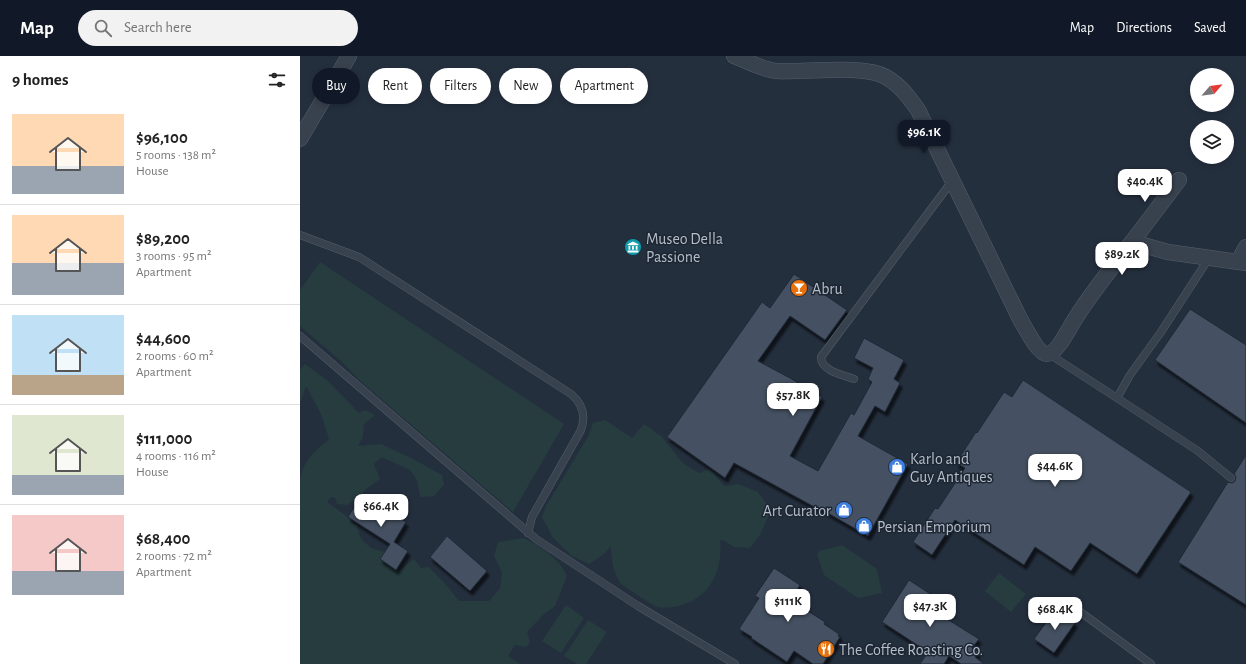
<!DOCTYPE html>
<meta charset="utf-8">
<style>
:root{--surface:#fff;--page:#f2f2f2;--text:#222;--muted:#767676;--line:#e0e0e0;--accent:#111827}
body{margin:0;font-family:"Alegreya Sans",sans-serif;background:var(--page);color:var(--text);height:100vh;display:flex;flex-direction:column;font-size:15px;white-space:nowrap}
*{box-sizing:border-box;margin:0}
p{font-size:13px;color:var(--muted)}
.icon{flex:none;width:22px;height:22px;fill:none;stroke:currentColor;stroke-width:2;stroke-linecap:round;stroke-linejoin:round}
.map{position:relative;flex:1;overflow:hidden}
.side{display:flex;flex-direction:column;background:var(--surface);width:300px}
.side>*{flex:none}
.banner{position:absolute;left:12px;top:12px;width:380px;height:36px;display:flex;gap:8px}
.needle{width:26px;rotate:62deg}
.buttons{position:absolute;left:890px;top:12px;display:grid;gap:8px}
.buttons a{display:grid;place-items:center;width:44px;height:44px;border-radius:50%;background:var(--surface);box-shadow:0 2px 6px #0003;font-size:20px}
.price{position:absolute;translate:-50% -34px;padding:0 9px;border-radius:8px;background:#fff;color:#222;font-size:13px;line-height:26px;filter:drop-shadow(0 1px 2px #0008)}
.price::after{content:'';position:absolute;left:50%;top:24px;width:12px;height:9px;margin-left:-6px;background:inherit;clip-path:polygon(0 0,100% 0,50% 100%)}
.price.active{background:var(--accent);color:#fff}
ul{padding:0;list-style:none}
li{display:flex;align-items:center;gap:12px;height:100px;padding:0 12px}
li+li{border-top:1px solid var(--line)}
li span{display:grid;place-items:center;flex:none;width:112px;height:80px;border-radius:0px;color:#555}
li>.icon{margin-inline-start:auto}
span .icon{width:48px;height:48px;fill:#fffc;stroke-width:1}
li b{font-size:17px}
h2{display:flex;justify-content:space-between;align-items:center;height:48px;padding:0 12px;font-size:17px}
.chip{padding:0 14px;border-radius:18px;background:var(--surface);box-shadow:0 2px 6px #0003;font-size:14px;line-height:36px}
.chip.active{background:var(--accent);color:#fff}
header{display:flex;align-items:center;gap:24px;box-sizing:border-box;height:56px;padding:0 20px;background:var(--accent);color:#fff}
header strong{font-size:19px}
nav{display:flex;gap:22px;margin-inline-start:auto;font-size:14px}
.search{width:280px;height:36px;background:var(--page);display:flex;align-items:center;gap:10px;box-sizing:border-box;padding:0 14px;border-radius:22px;color:var(--muted);font-size:15px}
main{display:flex;flex:1;min-height:0}
.map>svg:first-child{display:block}
</style>
<header>
<strong>Map</strong>
<div class="search"><svg class="icon" aria-label="search" viewBox="0 0 24 24"><circle cx="10" cy="10" r="6"/><path d="M15 15l6 6"/></svg>Search here</div>
<nav><a>Map</a><a>Directions</a><a>Saved</a></nav>
</header>
<main>
<section class="side">
<h2>9 homes<svg class="icon" aria-label="filters" viewBox="0 0 24 24"><path d="M4 7h16M4 17h16"/><circle cx="9" cy="7" r="2"/><circle cx="15" cy="17" r="2"/></svg></h2>
<ul>
<li><span style="background:linear-gradient(#ffd9b3 65%,#9aa5b1 0)"><svg class="icon" aria-label="home" viewBox="0 0 24 24"><path d="M3 11l9-7 9 7M6 9v11h12V9"/></svg></span><div><b>$96,100</b><p>5 rooms · 138 m²</p><p>House</p></div></li>
<li><span style="background:linear-gradient(#ffd9b3 60%,#9aa5b1 0)"><svg class="icon" aria-label="home" viewBox="0 0 24 24"><path d="M3 11l9-7 9 7M6 9v11h12V9"/></svg></span><div><b>$89,200</b><p>3 rooms · 95 m²</p><p>Apartment</p></div></li>
<li><span style="background:linear-gradient(#bfe0f5 75%,#b9a48a 0)"><svg class="icon" aria-label="home" viewBox="0 0 24 24"><path d="M3 11l9-7 9 7M6 9v11h12V9"/></svg></span><div><b>$44,600</b><p>2 rooms · 60 m²</p><p>Apartment</p></div></li>
<li><span style="background:linear-gradient(#dfe7d0 75%,#9aa5b1 0)"><svg class="icon" aria-label="home" viewBox="0 0 24 24"><path d="M3 11l9-7 9 7M6 9v11h12V9"/></svg></span><div><b>$111,000</b><p>4 rooms · 116 m²</p><p>House</p></div></li>
<li><span style="background:linear-gradient(#f6c9c9 70%,#9aa5b1 0)"><svg class="icon" aria-label="home" viewBox="0 0 24 24"><path d="M3 11l9-7 9 7M6 9v11h12V9"/></svg></span><div><b>$68,400</b><p>2 rooms · 72 m²</p><p>Apartment</p></div></li>
</ul>
</section>
<div class="map">
<svg width="946" height="608" viewBox="0 0 946 608">
<defs>
<filter id="shadow"><feDropShadow dx="2.5" dy="4.5" stdDeviation="1" flood-color="#0009"/></filter>
</defs>
<rect width="100%" height="100%" fill="#242f3e"/>
<path fill="#263c3f" d="M20 206 264 368 213 456 58 323 43 307 0 270V234Z
M5 308 28 325 59 357 65 354 75 359 64 368 63 381 58 390 81 388 113 403 142 419 144 429 134 440 120 441 117 424 110 414 82 401 74 408 80 423 66 433 62 438 47 449 37 448 35 442 31 441 27 446 44 458 57 470 61 483 71 492 85 496 91 509 100 514 114 503 121 512 129 511 149 532 159 545H189L200 532 202 516 194 500 198 486 224 482C242 492 258 501 267 520L255 550 243 559 227 576 230 586 226 591 215 589 208 600 220 608H0V422C5 403 14 396 29 383L21 358 6 330 1 345H0V314Z
M305 364 332 382 344 368 361 380 384 408 399 417 410 413 424 430 438 428 458 436 471 454 460 479 450 492 434 491 425 485 420 484C423 512 412 540 382 549 375 551 365 553 358 551 350 548 330 534 321 528 313 516 311 504 311 490L304 498 289 508 272 500 253 482 242 461 246 450 289 379 293 367Z
M542 489 577 513 582 537 558 542 524 519 517 498 519 495Z
M699 517 726 538 711 556 685 535Z
M266 549 284 562 261 597 242 585Z
M288 564 307 576 286 608H277L264 600Z"/>
<path fill="#455162" stroke="#1f2835" filter="url(#shadow)" d="M494 218 547 254 525 284 490 260 458 305 490 322 522 341 490 400 518 415 551 357 554 359 572 326 568 323 573 312 554 302 564 282 604 304 594 323 600 327 585 356 575 350 558 380 608 408 568 480 519 452 518 453 434 407 425 422 367 381 462 246 470 252Z
M890 253 946 289V367L855 304Z
M723 324 891 436 837 518 790 487 771 515 735 491 724 509 655 464 632 499 613 486 635 452 638 453 665 412 656 407 676 376 677 377 704 336 712 341Z
M946 399V549L878 506 928 426 932 427 935 425 936 421 934 418Z
M62 438 106 466 94 486 108 495 96 514 80 503 90 488 48 461Z
M147 480 187 515 170 535 130 501Z
M474 512 500 529 491 544 525 566 524 568 539 578 538 580 540 581 523 608H513L494 595 487 606 451 582 452 581 439 573 459 542 455 540Z
M609 524 638 543 631 553 679 583 672 592 678 596 675 601 684 608H661L649 600 644 608H620L628 596 582 566Z
M756 553 775 567 754 597 734 583Z"/>
<g fill="none" stroke-linecap="round" stroke-linejoin="round">
<g stroke="#565f6c" stroke-width="8">
<path id="service" d="M0 179 59 201 271 338C283 348 286 360 281 374L232 461 228 477
M0 280 236 483 338 550 435 608
M749 298 817 342 830 319 861 276 909 202
M554 323C543 319 521 315 521 301L652 125
M817 342 898 395 931 422
M771 549 851 608"/>
</g>
<g stroke="#565f6c" stroke-width="16">
<path id="minor" d="M434 0C447 5 463 14 477 15 505 17 563 8 586 21 600 29 609 41 618 54L720 263C725 271 738 298 747 298 756 298 768 275 772 268 789 239 811 213 832 186L868 196 946 207
M0 83 49 0
M832 186 879 124
M938 206 946 191"/>
</g>
<use href="#service" stroke="#38414e" stroke-width="7"/>
<use href="#minor" stroke="#38414e" stroke-width="15"/>
</g>
<defs>
<g id="museum-disc" transform="scale(0.9)"><circle r="9.5" fill="#0f9aa8" stroke="#1d2633"/><path d="M0-6L6-3V-2H-6V-3ZM-5-1h2V3h-2ZM-1-1h2V3h-2ZM3-1h2V3H3ZM-6 4H6V6H-6Z" fill="#fff"/></g>
<g id="bar-disc" transform="scale(0.9)"><circle r="9.5" fill="#e8710a" stroke="#1d2633"/><path d="M-6-5H6L.8 .8V4.5H3.5V6h-7V4.5H-.8V.8Z" fill="#fff"/></g>
<g id="shop-disc" transform="scale(0.9)"><circle r="9.5" fill="#3f7fe0" stroke="#1d2633"/><path d="M-5-2.5h2.3a2.7 3.5 0 0 1 5.4 0H5L5.5 6h-11ZM-1.5-2.5h3a1.5 2.3 0 0 0-3 0Z" fill="#fff"/></g>
<g id="restaurant-disc" transform="scale(0.9)"><circle r="9.5" fill="#e8710a" stroke="#1d2633"/><path d="M-5-6h1v4h1v-4h1v4h1v-4h1v5L-1.5 .5V6h-2V.5L-5-1ZM5-6V6H3V1.5H1.5Q1.5-4 5-6Z" fill="#fff"/></g>
</defs>
<g fill-rule="evenodd">
<use href="#museum-disc" x="333" y="191"/>
<use href="#bar-disc" x="499" y="232"/>
<use href="#shop-disc" x="597" y="411"/>
<use href="#shop-disc" x="544" y="454"/>
<use href="#shop-disc" x="564" y="470"/>
<use href="#restaurant-disc" x="526" y="593"/>
</g>
<g text-anchor="middle" stroke-width="3" stroke-linejoin="round" paint-order="stroke">
<g font-size="16" fill="#b4bcc9" stroke="#1d2633" text-anchor="start">
<text x="346" y="188">Museo Della<tspan x="346" dy="18">Passione</tspan></text>
<text x="512" y="238">Abru</text>
<text x="610" y="408">Karlo and<tspan x="610" dy="18">Guy Antiques</tspan></text>
<text x="531" y="460" text-anchor="end">Art Curator</text>
<text x="577" y="476">Persian Emporium</text>
<text x="539" y="599">The Coffee Roasting Co.</text>
</g>
</g>
</svg>
<div class="buttons">
<a><svg class="needle" viewBox="-14 -14 28 28"><path d="M0-13l5 13h-10z" fill="#e53935"/><path d="M0 13l5-13h-10z" fill="#767676"/></svg></a>
<a><svg class="icon" aria-label="layers" viewBox="0 0 24 24"><path d="M12 4l9 5-9 5-9-5zM3 14l9 5 9-5"/></svg></a>
</div>
<b class="price active" style="left:624px;top:98px">$96.1K</b>
<b class="price" style="left:845px;top:147px">$40.4K</b>
<b class="price" style="left:822px;top:220px">$89.2K</b>
<b class="price" style="left:493px;top:361px">$57.8K</b>
<b class="price" style="left:755px;top:432px">$44.6K</b>
<b class="price" style="left:81px;top:472px">$66.4K</b>
<b class="price" style="left:488px;top:567px">$111K</b>
<b class="price" style="left:630px;top:572px">$47.3K</b>
<b class="price" style="left:755px;top:575px">$68.4K</b>
<div class="banner">
<a class="chip active">Buy</a>
<a class="chip">Rent</a>
<a class="chip">Filters</a>
<a class="chip">New</a>
<a class="chip">Apartment</a>
</div>
</div>
</main>
